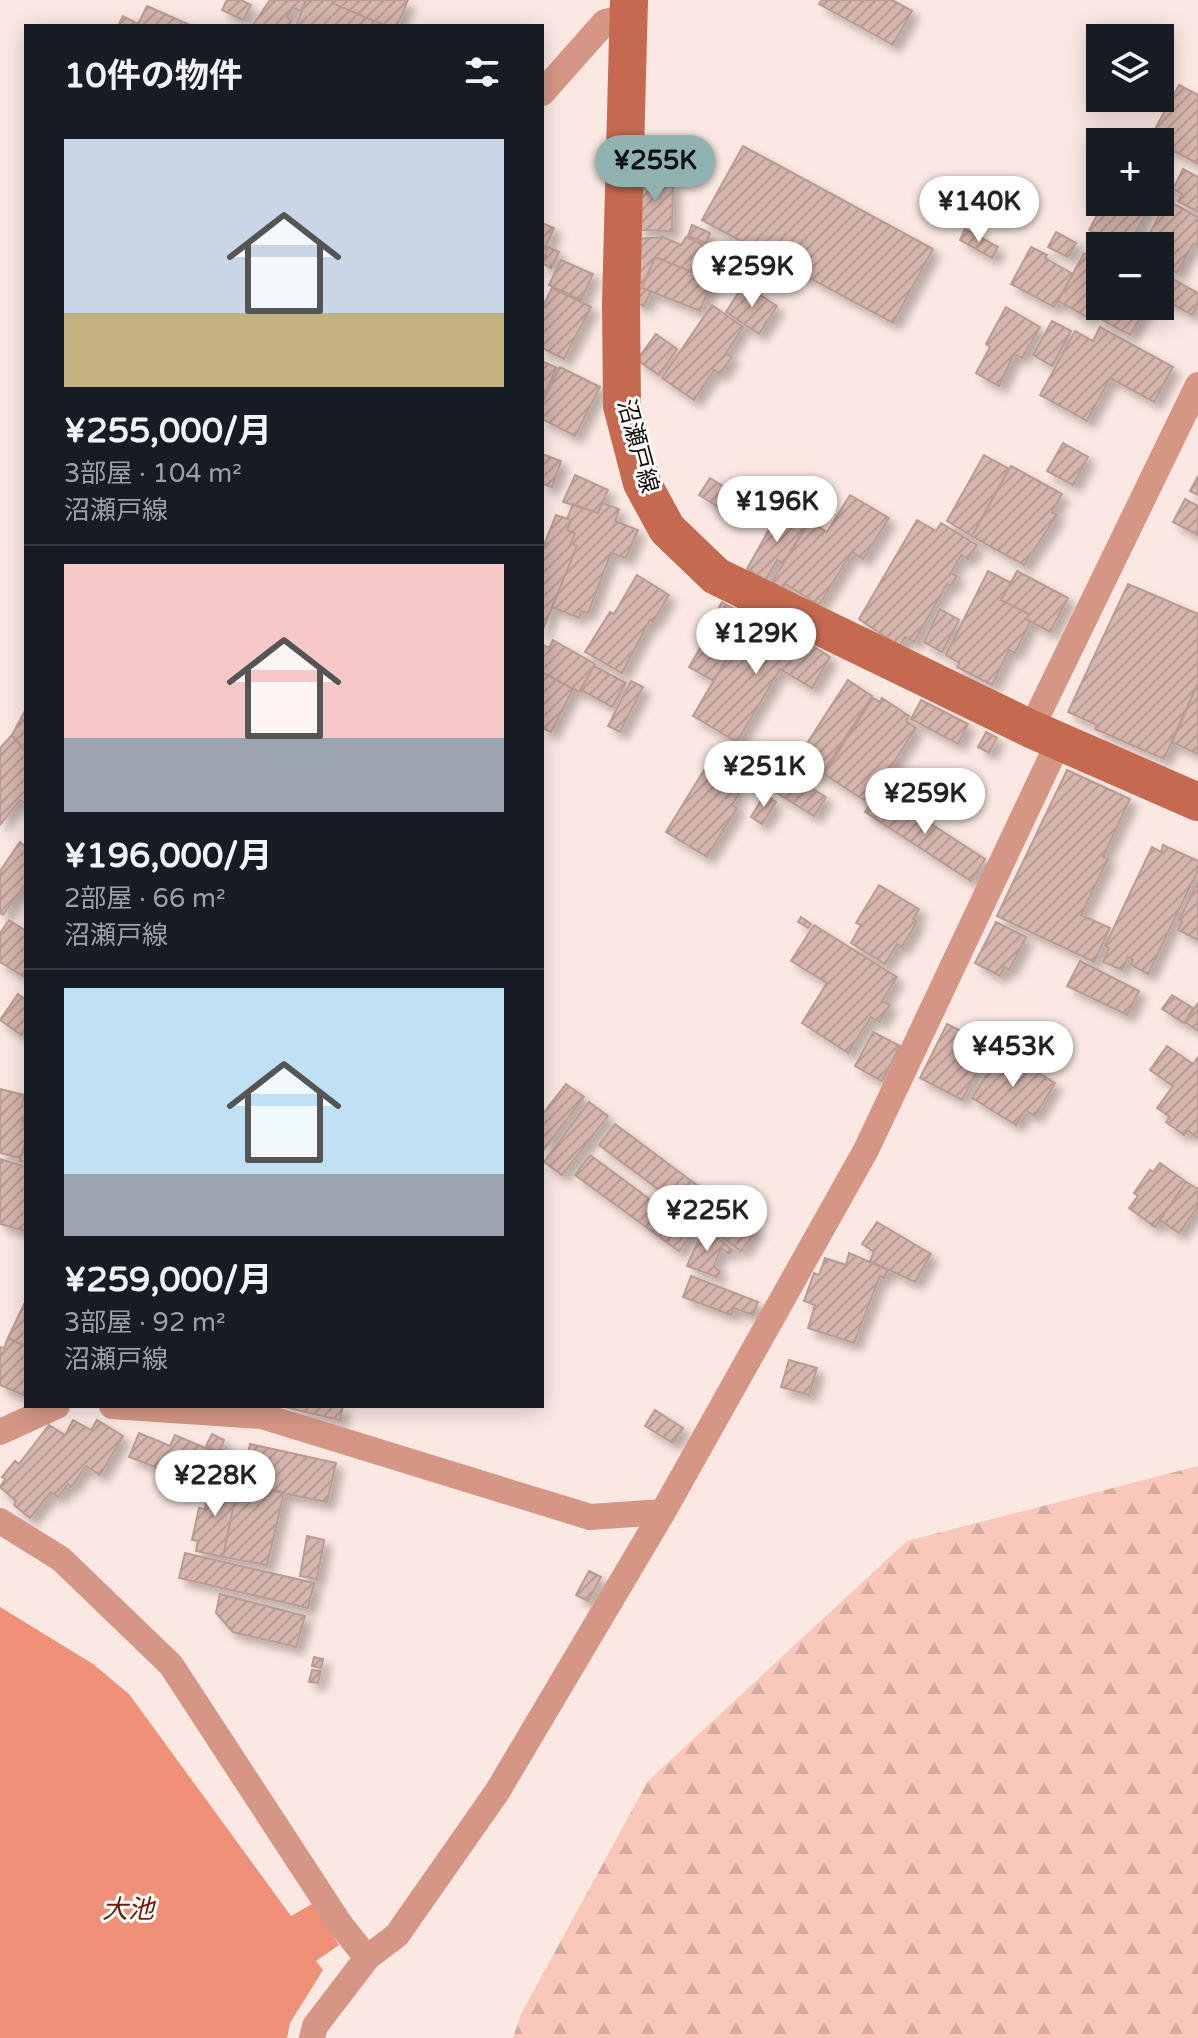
<!DOCTYPE html>
<html lang="ja">
<meta charset="utf-8">
<style>
:root{--surface:#171b24;--page:#20242c;--text:#f1f3f6;--muted:#9ea1a6;--line:#363941;--accent:#90b3b2}
body{margin:0;font-family:"Varela Round","Noto Sans JP",sans-serif;background:var(--page);color:var(--text);height:100vh;display:flex;flex-direction:column;font-size:30px;white-space:nowrap}
*{box-sizing:border-box;margin:0}
p{font-size:26px;color:var(--muted)}
.icon{flex:none;width:44px;height:44px;fill:none;stroke:currentColor;stroke-width:2;stroke-linecap:round;stroke-linejoin:round}
.map{position:relative;flex:1;overflow:hidden}
.side{position:absolute;left:24px;top:24px;width:520px;height:1384px;display:flex;flex-direction:column;background:var(--surface);border-radius:0px;box-shadow:0 4px 20px #0003}
.side>*{flex:none}
.tools{position:absolute;left:1086px;top:24px;display:grid;gap:16px}
.tools a{display:grid;place-items:center;width:88px;height:88px;border-radius:0px;background:var(--surface);box-shadow:0 4px 20px #0003;font-size:40px}
.price{position:absolute;translate:-50% -68px;padding:0 18px;border-radius:28px;background:#fff;color:#222;font-size:26px;line-height:52px;filter:drop-shadow(0 2px 4px #0008)}
.price::after{content:'';position:absolute;left:50%;top:48px;width:24px;height:18px;margin-left:-12px;background:inherit;clip-path:polygon(0 0,100% 0,50% 100%)}
.price.on{background:var(--accent);color:#111}
ul{padding:0;list-style:none}
li{display:grid;align-content:center;gap:16px;height:424px;padding:0 40px}
li+li{border-top:2px solid var(--line)}
li span{display:grid;place-items:center;height:248px;border-radius:0px;color:#555}
li>.icon{margin-inline-start:auto}
span .icon{width:144px;height:144px;fill:#fffc;stroke-width:1}
li b{font-size:34px}
h2{display:flex;justify-content:space-between;align-items:center;height:96px;padding:0 40px;font-size:34px}
.map>svg:first-child{display:block}
</style>
<div class="map">
<svg width="1198" height="2038" viewBox="0 0 1198 2038">
<defs>
<pattern id="forest-firs" width="22" height="20" patternUnits="userSpaceOnUse" patternTransform="scale(2)"><rect width="22" height="20" fill="#fac8ba"/><path d="M5 1l3.5 6h-7zM16 11l3.5 6h-7z" fill="#d6ab9f"/></pattern>
<pattern id="building-hatch" width="6" height="6" patternUnits="userSpaceOnUse" patternTransform="scale(2)"><rect width="6" height="6" fill="#d5b5ac"/><path d="M-1 1l2-2M0 6l6-6M5 7l2-2" fill="none" stroke="#b69a93"/></pattern>
<filter id="shadow"><feDropShadow dx="7" dy="7" stdDeviation="4" flood-color="#0004"/></filter>
</defs>
<rect width="100%" height="100%" fill="#fbe8e2"/>
<path fill="url(#forest-firs)" d="M1198 1466V2038H513L521 2014 648 1781 907 1541Z"/>
<path fill="#ee9178" d="M0 1607 93 1664 129 1694 291 1916 312 1904 339 1945 316 1961 323 1970 290 2023 287 2038H0Z"/>
<path fill="url(#building-hatch)" stroke="#ba9b93" stroke-width="2" filter="url(#shadow)" d="M227 0H241L251 5 243 20 222 10Z
M270 0H306L301 11 293 8 287 17 292 21 288 26H252Z
M306 0H333L332 3 374 21 372 26H296Z
M333 0H408L397 26H387L374 21 332 3Z
M822 0H892L912 11 893 45 819 4Z
M147 6 192 26H118L123 16 138 24Z
M1179 85 1198 95V164L1150 138Z
M743 146 933 249 893 323 702 220Z
M1183 169 1198 177V212L1178 201 1182 194 1173 189Z
M640 174H664L663 182H673L672 231 638 230Z
M1160 175 1173 183 1161 207 1152 202H1160Z
M1167 200 1198 217V246L1193 244 1177 273 1160 264V246H1143Z
M1104 202H1152L1136 232 1148 238 1143 246H1124L1089 230Z
M542 223 554 228 542 255Z
M692 225 710 233 706 243 688 236Z
M965 229 998 247 992 258 960 240Z
M1056 232 1076 243 1068 257 1048 247Z
M663 237 681 245 686 237 724 254 712 280 655 257 642 288 651 291 644 306 633 301 637 239Z
M548 247 559 252 551 268 542 263Z
M1031 247 1047 255 1045 258 1073 274 1054 307 1011 284Z
M1084 253 1100 262V298L1089 318 1058 301Z
M655 257 712 280 700 311 642 288Z
M561 260 593 274 581 300 549 285Z
M1160 272 1198 293V304L1192 315 1160 297Z
M744 284 777 306 759 334 726 312Z
M552 288 591 307 564 359 542 348V308Z
M712 305 743 327 726 353 732 357 720 374 714 370 694 400 662 378Z
M1103 306H1147L1130 335 1097 317Z
M1006 307 1040 327 1022 358 1014 354 999 386 976 373 990 347 986 344Z
M1052 321 1071 331 1052 366 1033 355Z
M1100 327 1173 367 1154 402 1110 378 1087 421 1040 395 1075 331 1093 341Z
M656 334 677 349 659 375 637 360Z
M542 361 557 368 542 398Z
M560 367 600 387 575 436 542 419V403Z
M1063 443 1088 457 1073 485 1047 471Z
M542 454 561 461 552 487 542 484Z
M984 455 1009 469 972 536 947 521Z
M1011 466 1062 494 1052 512 1057 515 1024 565 972 536Z
M575 475 608 490 598 513 563 502Z
M1198 476V495L1190 491Z
M710 478 737 495 727 512 699 495Z
M850 495 889 518 863 559 852 552 819 605 785 584 783 589 772 582 809 521 827 532Z
M1185 499 1198 506V535L1173 522Z
M602 503 619 509 615 521 638 530 626 558 611 553 588 613 581 611 579 618 552 607 577 546 571 543 575 533 567 530 571 520 567 519 573 504 598 513Z
M780 510 807 526 783 564 777 560 766 580 747 569Z
M556 515 571 520 567 530 575 533 571 543 577 546 542 632V550Z
M917 520 936 531 941 523 977 545 968 559 961 555 951 573 957 576 951 586 947 584 914 642 905 637 899 646 859 619Z
M988 571 1011 583 1001 600 1029 614 1026 619 1030 622 1015 653 1009 650 992 685 957 667 959 663 946 655Z
M1017 571 1068 598 1050 632 1026 619 1029 614 1001 600Z
M637 575 669 595 653 622 650 620 622 673 585 652 610 612 614 614Z
M1128 584 1198 614V683L1164 759 1095 729 1097 725 1068 712Z
M722 602 751 619 714 681 689 667 711 629 709 627Z
M940 609 959 620 942 652 924 642Z
M750 619 767 630 771 624 785 632 783 636 792 642 796 635 830 657 812 688 780 669 737 742 693 716Z
M553 640 595 664 579 692 542 672V644L549 648Z
M594 666 626 683 612 707 581 690Z
M542 672 573 689 551 732 542 728Z
M848 680 872 696 820 777 795 762Z
M631 681 643 687 620 732 608 726Z
M1198 683V754L1172 742Z
M873 698 880 702 882 698 909 716 906 721 916 728 885 776 881 773 864 800 824 774Z
M921 700 968 724 958 744 911 719Z
M26 709V752L12 735Z
M986 732 997 738 989 753 978 747Z
M12 735 26 752V804L20 800 0 825V748Z
M704 770 740 792 732 805 737 808 707 857 666 832Z
M1067 770 1130 799 1103 857 1108 859 1081 915 1110 928 1094 962 997 916Z
M786 773 826 797 814 816 774 791Z
M879 790 985 859 971 881 865 812Z
M765 794 776 802 762 824 751 817Z
M20 842 26 847V883L3 915 0 913V871Z
M1163 845 1198 861V870L1148 974 1131 965 1133 960 1128 957 1122 970 1103 962 1109 948 1105 946 1152 847 1161 852Z
M1198 882V940L1178 930 1182 922 1179 920Z
M879 885 919 909 913 919 917 922 902 947 897 944 885 964 851 943 861 925 856 923Z
M801 917 811 924 808 928 798 922Z
M9 920 26 931V978L0 962V933Z
M996 922 1026 937 1009 970 1004 967 1000 976 975 963Z
M814 925 897 977 882 1001 890 1005 879 1022 871 1017 848 1053 802 1023 827 983 791 961Z
M1080 961 1139 991 1127 1015 1067 986Z
M18 994 26 1000V1029L21 1035 0 1020Z
M1172 995 1193 1008 1184 1023 1162 1009Z
M1198 1003V1031L1185 1022Z
M947 1024 990 1046 962 1100 920 1078Z
M873 1032 900 1046 882 1081 855 1066Z
M1167 1046 1193 1064 1198 1057V1138L1187 1130 1184 1135 1166 1122 1170 1117 1157 1108 1173 1086 1150 1070Z
M1002 1050 1055 1083 1035 1116 1025 1110 1016 1125 972 1098Z
M566 1084 584 1097 542 1152V1115Z
M0 1089 24 1095 22 1105 26 1109 22 1125 26 1126V1139L21 1158 0 1153Z
M589 1102 608 1116 562 1175 544 1162Z
M615 1124 757 1230 741 1251 599 1145Z
M26 1139V1162L20 1161Z
M590 1155 694 1232 679 1251 575 1175Z
M0 1159 26 1167V1231L0 1224Z
M1160 1163 1186 1182 1155 1227 1129 1208 1138 1196 1134 1193 1150 1170 1153 1172Z
M1186 1182 1198 1189V1206L1179 1233 1160 1220Z
M877 1222 931 1254 915 1282 870 1261 874 1252 862 1244Z
M706 1228 732 1250 729 1254 721 1248 714 1266 720 1272 717 1277 687 1266 701 1234Z
M849 1253 888 1270 884 1278 880 1276 854 1343 808 1328 815 1305 804 1301 814 1273 819 1275 825 1258 846 1265Z
M691 1276 758 1302 753 1315 734 1308 731 1315 683 1297Z
M26 1300V1347L8 1338Z
M8 1338 26 1347V1396L0 1385V1347L4 1348Z
M789 1360 817 1368 809 1395 781 1387Z
M280 1406H343L340 1420Z
M655 1410 683 1428 673 1443 645 1426Z
M73 1420 91 1430 97 1420 123 1436 100 1475 86 1466 71 1487 68 1484 58 1497 51 1492 30 1518 14 1505 16 1501 0 1487 5 1479 2 1477 15 1461 19 1464 49 1425 65 1435Z
M139 1433 170 1446 175 1435 217 1453 203 1485 129 1457Z
M212 1434 224 1440 219 1452 206 1446Z
M250 1444 336 1463 327 1502 238 1484 241 1465 245 1466Z
M222 1461 236 1463 233 1478 219 1475Z
M212 1477 238 1484 223 1557 196 1551 198 1541 192 1540 199 1508 205 1509Z
M238 1484 284 1492 267 1565 223 1557Z
M307 1536 324 1540 317 1579 300 1576Z
M185 1553 314 1583 308 1608 179 1578Z
M589 1571 601 1577 588 1601 576 1595Z
M220 1594 305 1616 296 1647 233 1632 216 1613Z
M314 1657 323 1659 321 1668 312 1666Z
M312 1670 321 1671 318 1683 309 1682Z"/>
<g fill="none" stroke-linecap="round" stroke-linejoin="round">
<path stroke="#d59685" stroke-width="26" d="M542 93 605 22 629 16
M1031 729 1198 385
M112 1406 262 1416 590 1517 663 1512
M0 1432 57 1406
M0 1521 61 1559 171 1665 340 1924 367 1958
M312 2038 315 2026 367 1958 397 1935 497 1792 663 1512 866 1150 1059 741"/>
<path stroke="#c56a51" stroke-width="38" d="M629 0 621 304 622 406 642 483 667 529 716 576 1031 729 1198 802"/>
</g>
<g text-anchor="middle" stroke-width="6" stroke-linejoin="round" paint-order="stroke">
<g font-size="24" fill="#170c09" stroke="#fff">
<text transform="translate(638 446) rotate(75)" y="8">沼瀬戸線</text>
</g>
<g font-size="26" font-style="italic" fill="#6b1900" stroke="#fff">
<text x="128" y="1918">大池</text>
</g>
</g>
</svg>
<div class="tools">
<a><svg class="icon" aria-label="layers" viewBox="0 0 24 24"><path d="M12 4l9 5-9 5-9-5zM3 14l9 5 9-5"/></svg></a>
<a>+</a>
<a>−</a>
</div>
<b class="price on" style="left:655px;top:203px">¥255K</b>
<b class="price" style="left:979px;top:244px">¥140K</b>
<b class="price" style="left:752px;top:309px">¥259K</b>
<b class="price" style="left:777px;top:544px">¥196K</b>
<b class="price" style="left:756px;top:676px">¥129K</b>
<b class="price" style="left:764px;top:809px">¥251K</b>
<b class="price" style="left:925px;top:836px">¥259K</b>
<b class="price" style="left:1013px;top:1089px">¥453K</b>
<b class="price" style="left:707px;top:1253px">¥225K</b>
<b class="price" style="left:215px;top:1518px">¥228K</b>
<section class="side">
<h2>10件の物件<svg class="icon" aria-label="filters" viewBox="0 0 24 24"><path d="M4 7h16M4 17h16"/><circle cx="9" cy="7" r="2"/><circle cx="15" cy="17" r="2"/></svg></h2>
<ul>
<li><span style="background:linear-gradient(#c9d6e8 70%,#c2b280 0)"><svg class="icon" aria-label="home" viewBox="0 0 24 24"><path d="M3 11l9-7 9 7M6 9v11h12V9"/></svg></span><div><b>¥255,000/月</b><p>3部屋 · 104 m²</p><p>沼瀬戸線</p></div></li>
<li><span style="background:linear-gradient(#f6c9c9 70%,#9aa5b1 0)"><svg class="icon" aria-label="home" viewBox="0 0 24 24"><path d="M3 11l9-7 9 7M6 9v11h12V9"/></svg></span><div><b>¥196,000/月</b><p>2部屋 · 66 m²</p><p>沼瀬戸線</p></div></li>
<li><span style="background:linear-gradient(#bfe0f5 75%,#9aa5b1 0)"><svg class="icon" aria-label="home" viewBox="0 0 24 24"><path d="M3 11l9-7 9 7M6 9v11h12V9"/></svg></span><div><b>¥259,000/月</b><p>3部屋 · 92 m²</p><p>沼瀬戸線</p></div></li>
</ul>
</section>
</div>
